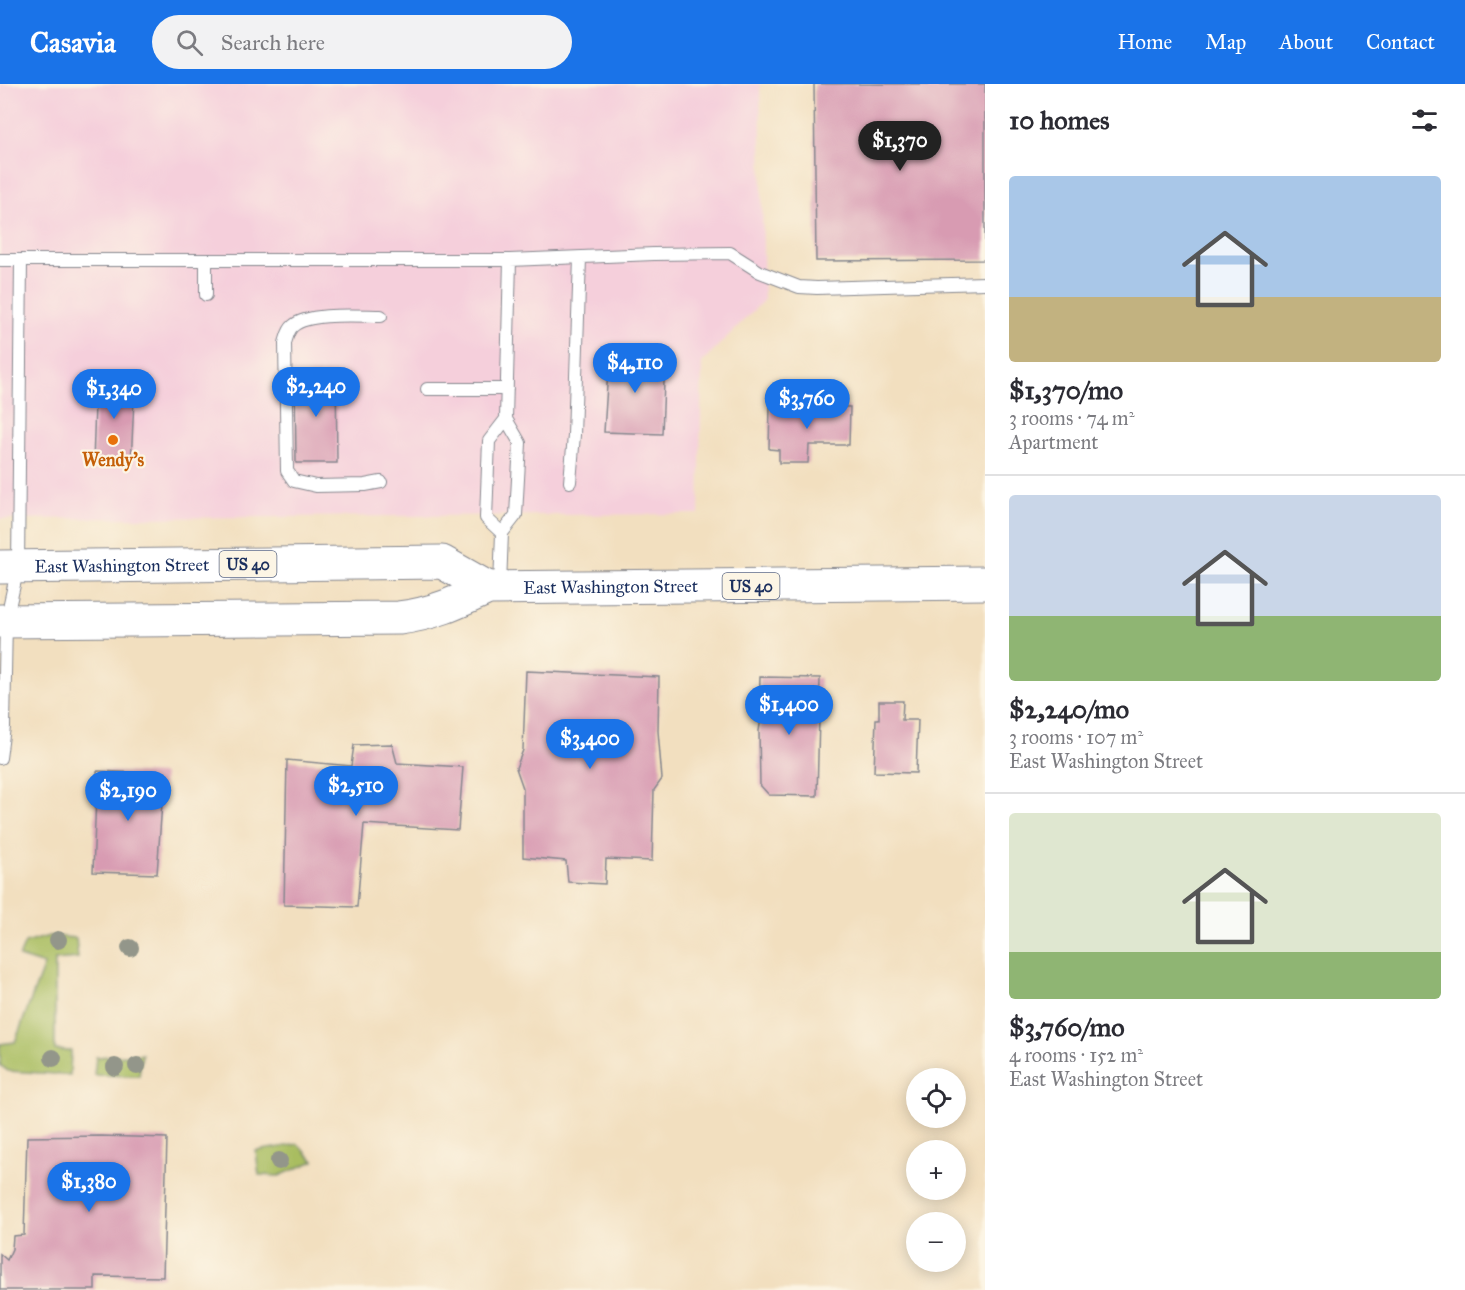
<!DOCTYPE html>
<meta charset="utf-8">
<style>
:root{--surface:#fff;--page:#f2f2f3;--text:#2b2b33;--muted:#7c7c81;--line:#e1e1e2;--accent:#1a73e8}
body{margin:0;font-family:"IM FELL Great Primer",serif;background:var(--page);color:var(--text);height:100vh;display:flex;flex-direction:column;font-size:22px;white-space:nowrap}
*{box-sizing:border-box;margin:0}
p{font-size:20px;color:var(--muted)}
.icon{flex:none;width:33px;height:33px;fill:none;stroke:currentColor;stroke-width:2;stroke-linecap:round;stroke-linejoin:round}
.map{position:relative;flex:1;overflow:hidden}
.side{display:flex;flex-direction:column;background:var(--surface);width:480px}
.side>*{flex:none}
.buttons{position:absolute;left:906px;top:984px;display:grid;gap:12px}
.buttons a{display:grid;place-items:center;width:60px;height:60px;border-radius:50%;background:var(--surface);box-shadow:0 3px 15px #0003;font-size:30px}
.price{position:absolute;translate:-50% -51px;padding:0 14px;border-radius:21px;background:var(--accent);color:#fff;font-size:20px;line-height:39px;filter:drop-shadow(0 2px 3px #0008)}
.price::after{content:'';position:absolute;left:50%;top:36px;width:18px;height:14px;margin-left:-9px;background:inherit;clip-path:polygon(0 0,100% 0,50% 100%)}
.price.on{background:#222;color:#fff}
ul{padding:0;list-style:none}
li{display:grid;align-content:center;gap:12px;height:318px;padding:0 24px}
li+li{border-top:2px solid var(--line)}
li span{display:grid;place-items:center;height:186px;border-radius:6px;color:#555}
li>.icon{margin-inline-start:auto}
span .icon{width:108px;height:108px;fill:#fffc;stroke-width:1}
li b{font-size:26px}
h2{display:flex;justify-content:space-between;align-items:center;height:72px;padding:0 24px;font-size:26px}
header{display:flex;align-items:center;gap:36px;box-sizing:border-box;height:84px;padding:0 30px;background:var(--accent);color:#fff}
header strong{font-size:28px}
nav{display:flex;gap:33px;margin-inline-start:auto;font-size:21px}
.search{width:420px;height:54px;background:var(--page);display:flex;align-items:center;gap:15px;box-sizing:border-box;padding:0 21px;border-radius:33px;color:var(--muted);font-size:22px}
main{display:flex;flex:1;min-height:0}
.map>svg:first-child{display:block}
</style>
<header>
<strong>Casavia</strong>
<div class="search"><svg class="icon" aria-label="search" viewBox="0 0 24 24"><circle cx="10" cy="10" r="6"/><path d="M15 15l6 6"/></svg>Search here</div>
<nav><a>Home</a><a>Map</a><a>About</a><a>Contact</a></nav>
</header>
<main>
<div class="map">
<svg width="985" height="1206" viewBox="0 0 985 1206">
<rect width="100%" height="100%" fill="#fcf5e5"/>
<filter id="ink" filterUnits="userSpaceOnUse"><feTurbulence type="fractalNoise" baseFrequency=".0167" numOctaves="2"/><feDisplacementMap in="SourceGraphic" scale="12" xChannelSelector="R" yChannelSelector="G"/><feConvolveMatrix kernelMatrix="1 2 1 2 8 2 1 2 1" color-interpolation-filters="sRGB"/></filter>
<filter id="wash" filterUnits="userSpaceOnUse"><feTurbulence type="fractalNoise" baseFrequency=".008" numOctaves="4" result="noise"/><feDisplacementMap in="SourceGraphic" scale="24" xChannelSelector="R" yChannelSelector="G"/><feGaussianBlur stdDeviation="1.35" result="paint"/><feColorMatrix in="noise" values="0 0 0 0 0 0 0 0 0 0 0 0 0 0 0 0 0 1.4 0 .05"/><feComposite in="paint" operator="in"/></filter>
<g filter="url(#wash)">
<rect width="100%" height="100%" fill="#f2dfbf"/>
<path fill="#f5cfdb" d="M0 0H760L764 216 702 278 699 430 0 435Z"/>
<path fill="#a9bd61" stroke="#627660" stroke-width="1.5" d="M49 852 76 854 78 874 55 876V966L71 967 70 991 8 987 0 981V960L15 958 44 881 19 873 25 859Z
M142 970 139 992 94 991 96 973Z
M298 1060 314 1077 279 1092 259 1091 256 1067Z"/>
<g id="blocks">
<path fill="#d89bb2" d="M814 0H985V176L816 177Z
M609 270 665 271 662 350 604 348Z
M336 289 337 379H296L295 291Z
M96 291 135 293 131 380 93 379Z
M770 322 850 323 849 361H809L808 379H779V366L769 365Z
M526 587 659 593 658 647 662 695 654 706 652 777 606 775 605 800 568 798 566 777 523 773V704L516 684 523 666Z
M760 593 820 594 817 712 769 711 760 701 759 647 761 634 759 622Z
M879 617H903L902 636H918L916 689 874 688 876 635H879Z
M392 660 397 679 463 683 458 746 364 740 357 823 284 821 287 676 351 682 354 661Z
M97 687 164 690 157 790 93 788Z
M101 1052 167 1054 163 1193 95 1192V1206H0V1170L7 1176 12 1165 13 1152 24 1151 27 1053Z"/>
</g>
</g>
<g filter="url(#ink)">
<use href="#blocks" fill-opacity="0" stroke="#86878e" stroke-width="1.5"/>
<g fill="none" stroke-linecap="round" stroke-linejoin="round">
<g stroke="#86878e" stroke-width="14">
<path id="lane" d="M0 176H510L654 170 730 169 760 188 799 203 817 204 985 199
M206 211V177
M381 232C360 232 308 228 293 242 288 246 287 253 285 259L287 387 294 397 316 402 365 401 381 398
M427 305H507
M570 398 574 351 580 174
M502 449 486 434 489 357 506 335
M500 501 502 449 516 431 520 359 506 335 510 176
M0 674 4 643 6 537 18 483 21 176"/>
</g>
<g stroke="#86878e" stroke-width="35">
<g id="primary">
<path id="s1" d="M0 483 442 478 488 504"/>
<path id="s2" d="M0 537 399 534C433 530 458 518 488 504L985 499"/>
</g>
</g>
<use href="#lane" stroke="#fff" stroke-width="12"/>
<use href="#primary" stroke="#fff" stroke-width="33"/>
</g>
<g fill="#93968a">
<circle cx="58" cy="856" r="9"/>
<circle cx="130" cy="864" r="9"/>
<circle cx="53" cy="974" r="9"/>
<circle cx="137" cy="982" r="9"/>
<circle cx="115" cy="983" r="9"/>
<circle cx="279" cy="1077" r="9"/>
</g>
</g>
<circle fill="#e8710a" stroke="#fcf5e5" stroke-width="2" cx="113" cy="356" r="6"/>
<g text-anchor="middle" stroke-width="4.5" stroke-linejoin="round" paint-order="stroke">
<g fill="#fcf5e5" stroke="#5e6a86" stroke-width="1.5">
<rect x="219.5" y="467" width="57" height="26" rx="4.5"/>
<rect x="722.5" y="489" width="57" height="26" rx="4.5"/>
</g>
<g font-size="16" font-weight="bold" fill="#1b2f5e">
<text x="248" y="486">US 40</text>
<text x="751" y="508">US 40</text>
</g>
<g font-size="18" font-weight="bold" fill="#c56008" stroke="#fcf5e5">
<text x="113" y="382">Wendy's</text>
</g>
<g font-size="18" fill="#1b2f5e" stroke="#fcf5e5">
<text dy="6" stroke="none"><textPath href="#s1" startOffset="122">East Washington Street</textPath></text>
<text dy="6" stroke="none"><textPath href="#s2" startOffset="616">East Washington Street</textPath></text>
</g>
</g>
</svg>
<div class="buttons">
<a><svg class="icon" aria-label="locate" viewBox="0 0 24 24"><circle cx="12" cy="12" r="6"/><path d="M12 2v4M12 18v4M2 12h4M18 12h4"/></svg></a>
<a>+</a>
<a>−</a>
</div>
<b class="price on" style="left:900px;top:88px">$1,370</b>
<b class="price" style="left:635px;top:310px">$4,110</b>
<b class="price" style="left:316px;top:334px">$2,240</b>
<b class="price" style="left:114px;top:336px">$1,340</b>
<b class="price" style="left:807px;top:346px">$3,760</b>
<b class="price" style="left:789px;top:652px">$1,400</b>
<b class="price" style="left:590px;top:686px">$3,400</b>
<b class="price" style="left:356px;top:733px">$2,510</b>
<b class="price" style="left:128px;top:738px">$2,190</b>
<b class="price" style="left:89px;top:1129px">$1,380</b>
</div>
<section class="side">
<h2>10 homes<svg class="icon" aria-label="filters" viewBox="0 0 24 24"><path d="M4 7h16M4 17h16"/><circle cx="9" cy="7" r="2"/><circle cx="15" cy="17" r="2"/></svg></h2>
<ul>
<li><span style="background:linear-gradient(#a9c7e8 65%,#c2b280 0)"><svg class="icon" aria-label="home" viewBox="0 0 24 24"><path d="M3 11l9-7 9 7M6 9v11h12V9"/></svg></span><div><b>$1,370/mo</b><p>3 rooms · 74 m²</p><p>Apartment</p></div></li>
<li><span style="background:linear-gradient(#c9d6e8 65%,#8fb573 0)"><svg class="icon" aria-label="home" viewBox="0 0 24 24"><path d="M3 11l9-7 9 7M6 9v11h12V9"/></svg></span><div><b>$2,240/mo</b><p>3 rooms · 107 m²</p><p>East Washington Street</p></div></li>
<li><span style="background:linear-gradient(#dfe7d0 75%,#8fb573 0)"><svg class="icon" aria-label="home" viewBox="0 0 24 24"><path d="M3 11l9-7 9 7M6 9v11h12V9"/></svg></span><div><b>$3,760/mo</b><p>4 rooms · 152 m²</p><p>East Washington Street</p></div></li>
</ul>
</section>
</main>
